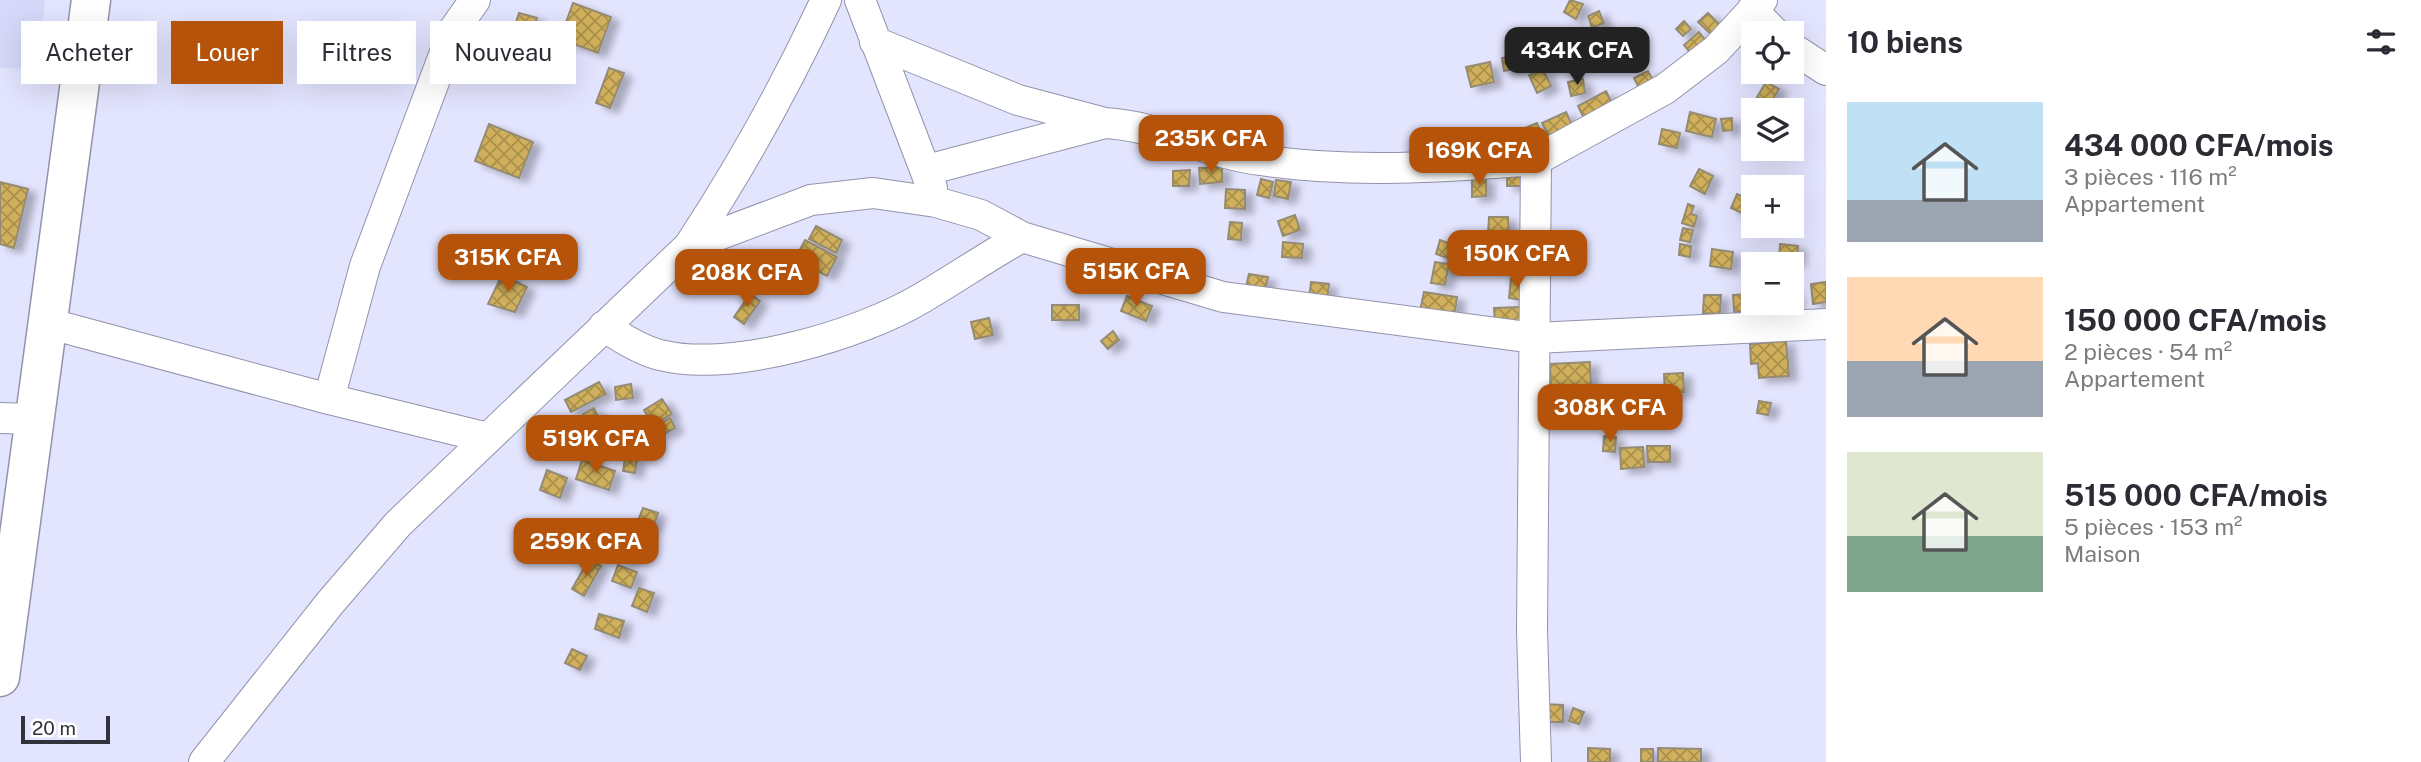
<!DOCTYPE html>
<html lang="fr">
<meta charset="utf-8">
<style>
:root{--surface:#fff;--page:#f2f2f3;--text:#2b2b33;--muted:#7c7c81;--accent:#b45309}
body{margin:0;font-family:"Public Sans",sans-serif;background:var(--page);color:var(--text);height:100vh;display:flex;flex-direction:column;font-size:26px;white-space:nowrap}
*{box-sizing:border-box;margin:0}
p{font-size:23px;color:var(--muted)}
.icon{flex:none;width:38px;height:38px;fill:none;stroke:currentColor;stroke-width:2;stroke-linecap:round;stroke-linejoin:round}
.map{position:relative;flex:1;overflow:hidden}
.details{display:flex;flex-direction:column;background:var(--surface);width:595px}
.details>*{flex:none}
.guide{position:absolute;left:21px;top:21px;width:665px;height:63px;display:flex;gap:14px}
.tools{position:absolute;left:1741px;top:21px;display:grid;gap:14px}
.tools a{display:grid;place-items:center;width:63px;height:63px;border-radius:0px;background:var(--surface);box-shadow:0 7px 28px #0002;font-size:35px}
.scale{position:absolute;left:21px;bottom:18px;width:89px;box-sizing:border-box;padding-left:7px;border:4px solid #31323b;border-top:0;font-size:19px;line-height:24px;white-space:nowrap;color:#31323b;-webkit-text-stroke:5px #fff;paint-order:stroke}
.price{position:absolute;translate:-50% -60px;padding:0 16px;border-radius:14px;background:var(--accent);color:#fff;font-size:23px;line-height:46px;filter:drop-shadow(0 2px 4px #0008)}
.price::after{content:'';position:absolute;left:50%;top:42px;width:21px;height:16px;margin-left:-10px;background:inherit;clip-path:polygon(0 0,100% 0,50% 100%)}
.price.current{background:#222;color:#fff}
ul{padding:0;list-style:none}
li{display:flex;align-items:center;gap:21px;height:175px;padding:0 21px}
li span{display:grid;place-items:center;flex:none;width:196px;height:140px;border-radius:0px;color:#555}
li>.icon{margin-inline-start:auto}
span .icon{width:84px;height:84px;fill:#fffc;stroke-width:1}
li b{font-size:30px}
h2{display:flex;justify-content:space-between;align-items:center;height:84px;padding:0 21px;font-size:30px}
.tag{padding:0 24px;border-radius:0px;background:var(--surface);box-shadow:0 7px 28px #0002;font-size:24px;line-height:63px}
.tag.current{background:var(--accent);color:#fff}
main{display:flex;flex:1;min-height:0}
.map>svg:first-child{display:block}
</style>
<main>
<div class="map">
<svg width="1826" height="762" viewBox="0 0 1826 762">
<defs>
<pattern id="building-cross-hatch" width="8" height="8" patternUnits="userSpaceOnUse" patternTransform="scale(1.75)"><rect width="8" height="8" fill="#d0b05b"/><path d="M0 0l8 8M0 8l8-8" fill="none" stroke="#a9904c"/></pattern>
<filter id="shadow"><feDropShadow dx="8" dy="4.5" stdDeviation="3.5" flood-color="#0004"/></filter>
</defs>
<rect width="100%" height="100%" fill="#e3e4fe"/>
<path fill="#d6d8f9" d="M0 0H45L38 69 0 68Z"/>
<path fill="url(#building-cross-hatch)" stroke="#948b74" stroke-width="2" filter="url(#shadow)" d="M1570 0 1583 4 1576 19 1564 12Z
M573 3 611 17 598 53 560 39Z
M1599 11 1604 23 1592 28 1588 16Z
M519 13 537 18 530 40 512 34Z
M1708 13 1721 26 1712 35 1698 22Z
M1684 21 1691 29 1683 36 1676 29Z
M1754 28 1760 33H1754V50L1743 41Z
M1699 32 1709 45 1694 57 1684 45Z
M1556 43 1576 52 1570 67 1550 59Z
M1519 55 1522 67 1504 71 1502 58Z
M1490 62 1494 82 1471 87 1466 67Z
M609 68 624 73 610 108 596 103Z
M1543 69 1551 86 1537 93 1529 75Z
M1648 71 1658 90 1644 98 1634 78Z
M1583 79 1585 93 1571 96 1568 82Z
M1766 82 1779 89 1770 104 1757 97Z
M1606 91 1616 111 1586 123 1578 106Z
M1566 112 1572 125 1549 136 1542 123Z
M1690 112 1716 119 1712 137 1686 131Z
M1732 118V130L1723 131 1721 119Z
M1537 123 1542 136 1525 143 1520 130Z
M489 124 533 142 519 178 475 161Z
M1662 129 1680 133 1677 148 1659 144Z
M1508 130 1513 146 1493 153 1488 137Z
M1222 167V182L1200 184 1199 168Z
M1699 169 1713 176 1705 194 1690 186Z
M1190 170 1189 186H1173V171Z
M1507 172H1522V186H1507Z
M1472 178H1486V196L1472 197Z
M1261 179 1273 182 1269 198 1257 195Z
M1276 180 1291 182 1288 199 1274 196Z
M0 182 28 189 14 248 0 244Z
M1226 189 1245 190V209L1225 208Z
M1737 194 1752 201 1746 215 1731 208Z
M1688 204 1694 206 1691 214 1697 216 1694 227 1682 223Z
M1295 215 1300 230 1283 236 1278 221Z
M1489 217H1508L1509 234H1488Z
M1230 222 1242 223 1241 240 1228 239Z
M816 226 842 240 836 253 809 239Z
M1683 228 1693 230 1690 242 1680 240Z
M805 240 837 257 827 276 795 259Z
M1440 240 1451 244 1447 258 1436 254Z
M1283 242 1303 244 1302 258 1282 257Z
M1680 244 1691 246 1690 257 1679 255Z
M1780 244 1798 246 1797 262 1779 261Z
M1712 249 1733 252 1731 269 1710 266Z
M1744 254 1763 257 1762 264 1743 265Z
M1435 262 1449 264 1445 285 1431 283Z
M1249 274 1268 277 1264 294 1245 291Z
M502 275 527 287 515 312 488 304Z
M1511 279 1524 281 1522 300 1509 298Z
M1311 282 1329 284 1327 300 1309 298Z
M1826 282V302L1813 304 1811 284Z
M1424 292 1457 297 1454 318 1420 311Z
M750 294 760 301 744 324 734 317Z
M1750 294 1751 311 1734 312 1733 295Z
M1792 294 1796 295 1793 309 1778 307 1779 303H1792Z
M1704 295H1721L1720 314 1703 313Z
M1127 296 1152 306 1146 321 1121 311Z
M1052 305H1079V320H1052Z
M1521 307 1522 323H1495L1494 308Z
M989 318 993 335 975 339 971 322Z
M1113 331 1119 340 1108 349 1101 341Z
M1786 341 1789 376 1759 378 1758 363 1751 364 1750 344Z
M1590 362 1591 390 1551 392 1550 364Z
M1683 373 1684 392 1665 394 1664 374Z
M599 382 606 394 571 412 565 400Z
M631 384 633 398 616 400 615 387Z
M662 399 672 414 653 425 644 410Z
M1759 401 1771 403 1768 415 1757 413Z
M594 408 599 419 587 424 583 414Z
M670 418 675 428 662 435 657 426Z
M605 429 610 446 591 453 585 435Z
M1604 436 1616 437 1615 452 1603 451Z
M1647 446H1670V462H1648Z
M1643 447 1644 467 1621 469 1620 448Z
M625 458 637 459 635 473 623 471Z
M582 460 615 471 609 490 576 479Z
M547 470 567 478 560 498 540 490Z
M643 508 658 513 653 528 637 523Z
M632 546 636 554 623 561 619 552Z
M589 559 601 566 584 596 572 589Z
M618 565 637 572 631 588 612 581Z
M639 588 654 593 647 612 632 606Z
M599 614 624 621 619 638 595 629Z
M572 649 587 656 580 670 565 663Z
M1543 704 1563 705V722H1543Z
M1573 708 1584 712 1579 724 1569 721Z
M1588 748 1610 749V762H1588Z
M1658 748 1701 749V762H1658Z
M1641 749H1653V762H1641Z"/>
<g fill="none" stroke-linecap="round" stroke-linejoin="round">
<g stroke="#9293ab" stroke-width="32">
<path id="street" d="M475 0 453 31 365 266 329 399 488 438
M860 0 932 188
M1752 10 1775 33
M875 42 1018 100 1101 122
M1792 48 1826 70
M927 170 1105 123C1159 126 1207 153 1260 160 1351 174 1445 167 1536 160
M689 246C741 167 786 86 826 0
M47 323 329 399
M604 326C621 338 640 350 660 355 731 373 860 335 922 298 956 278 988 256 1022 237
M0 418 34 419
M204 762 330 603 398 524 689 246 811 200 873 193 936 202 981 215 1022 237 1223 297 1535 338 1826 324
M1536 762 1532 630 1536 160 1665 89 1716 50 1762 0"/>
</g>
<g stroke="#9293ab" stroke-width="41">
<path id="secondary" d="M0 677 91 0"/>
</g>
<use href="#street" stroke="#fff" stroke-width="30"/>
<use href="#secondary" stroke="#fff" stroke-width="38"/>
</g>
</svg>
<div class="tools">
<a><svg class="icon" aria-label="locate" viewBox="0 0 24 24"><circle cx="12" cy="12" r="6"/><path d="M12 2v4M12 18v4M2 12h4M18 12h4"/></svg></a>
<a><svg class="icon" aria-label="layers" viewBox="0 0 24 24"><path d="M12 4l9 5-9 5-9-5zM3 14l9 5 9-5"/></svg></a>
<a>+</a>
<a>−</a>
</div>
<div class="scale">20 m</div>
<b class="price current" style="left:1577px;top:87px">434K CFA</b>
<b class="price" style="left:1211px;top:175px">235K CFA</b>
<b class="price" style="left:1479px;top:187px">169K CFA</b>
<b class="price" style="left:1517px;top:290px">150K CFA</b>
<b class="price" style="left:508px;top:294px">315K CFA</b>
<b class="price" style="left:1136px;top:308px">515K CFA</b>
<b class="price" style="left:747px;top:309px">208K CFA</b>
<b class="price" style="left:1610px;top:444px">308K CFA</b>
<b class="price" style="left:596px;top:475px">519K CFA</b>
<b class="price" style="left:586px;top:578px">259K CFA</b>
<div class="guide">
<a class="tag">Acheter</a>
<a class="tag current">Louer</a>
<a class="tag">Filtres</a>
<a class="tag">Nouveau</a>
</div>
</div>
<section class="details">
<h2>10 biens<svg class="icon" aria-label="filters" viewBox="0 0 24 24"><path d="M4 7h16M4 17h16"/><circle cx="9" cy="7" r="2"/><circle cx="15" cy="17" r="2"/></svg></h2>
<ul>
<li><span style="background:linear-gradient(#bfe0f5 70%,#9aa5b1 0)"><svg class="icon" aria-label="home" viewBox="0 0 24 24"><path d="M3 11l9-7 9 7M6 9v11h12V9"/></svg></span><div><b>434 000 CFA/mois</b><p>3 pièces · 116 m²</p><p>Appartement</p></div></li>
<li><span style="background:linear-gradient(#ffd9b3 60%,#9aa5b1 0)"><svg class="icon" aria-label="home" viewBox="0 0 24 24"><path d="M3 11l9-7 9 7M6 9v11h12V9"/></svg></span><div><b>150 000 CFA/mois</b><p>2 pièces · 54 m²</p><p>Appartement</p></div></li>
<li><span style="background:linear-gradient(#dfe7d0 60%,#7fa58c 0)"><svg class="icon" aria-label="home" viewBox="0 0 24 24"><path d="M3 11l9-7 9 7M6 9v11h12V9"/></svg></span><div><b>515 000 CFA/mois</b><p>5 pièces · 153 m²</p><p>Maison</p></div></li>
</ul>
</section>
</main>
